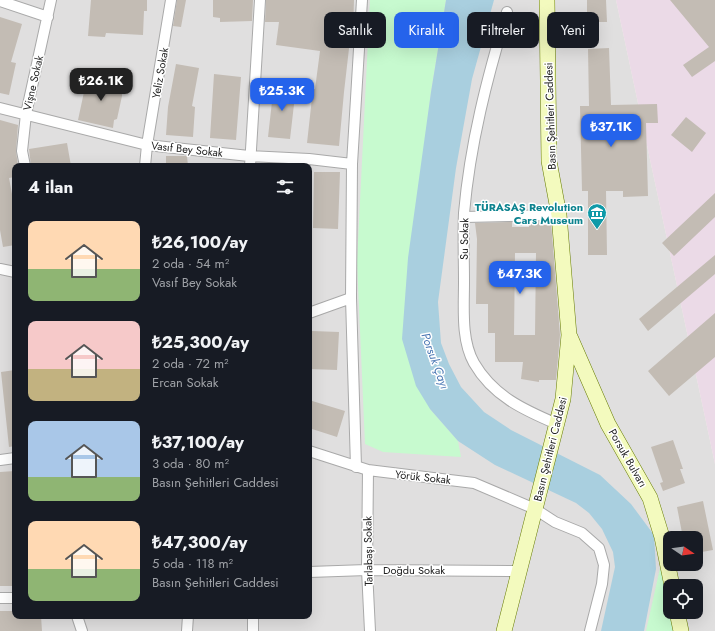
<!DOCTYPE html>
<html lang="tr">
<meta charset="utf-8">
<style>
:root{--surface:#171b24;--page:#242831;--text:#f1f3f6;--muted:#9ea1a6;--accent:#2563eb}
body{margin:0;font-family:Jost,sans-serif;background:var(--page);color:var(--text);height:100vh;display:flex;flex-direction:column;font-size:15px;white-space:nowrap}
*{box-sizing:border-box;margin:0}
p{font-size:13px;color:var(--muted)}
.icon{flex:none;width:22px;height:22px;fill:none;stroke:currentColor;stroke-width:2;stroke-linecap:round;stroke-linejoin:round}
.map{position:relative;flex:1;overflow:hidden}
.sheet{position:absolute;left:12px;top:163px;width:300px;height:456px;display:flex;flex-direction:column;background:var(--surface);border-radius:8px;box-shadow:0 4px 16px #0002}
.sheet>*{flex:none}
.guide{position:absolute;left:324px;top:12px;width:331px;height:36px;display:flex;gap:8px}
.needle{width:26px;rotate:103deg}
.buttons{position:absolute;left:663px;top:531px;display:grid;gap:8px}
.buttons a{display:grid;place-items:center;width:40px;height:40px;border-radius:8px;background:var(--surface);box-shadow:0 4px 16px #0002;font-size:20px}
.price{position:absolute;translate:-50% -34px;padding:0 9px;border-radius:8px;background:var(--accent);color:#fff;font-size:13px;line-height:26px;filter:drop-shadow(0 1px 2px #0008)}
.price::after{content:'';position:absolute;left:50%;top:24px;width:12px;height:9px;margin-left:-6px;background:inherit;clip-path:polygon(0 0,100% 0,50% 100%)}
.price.on{background:#222;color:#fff}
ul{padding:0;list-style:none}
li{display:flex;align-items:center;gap:12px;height:100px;padding:0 16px}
li span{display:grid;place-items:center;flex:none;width:112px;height:80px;border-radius:8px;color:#555}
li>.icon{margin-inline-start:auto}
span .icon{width:48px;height:48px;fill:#fffc;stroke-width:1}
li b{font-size:17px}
h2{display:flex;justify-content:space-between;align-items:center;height:48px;padding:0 16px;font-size:17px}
.tag{padding:0 14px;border-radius:8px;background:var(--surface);box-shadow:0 4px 16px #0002;font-size:14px;line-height:36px}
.tag.on{background:var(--accent);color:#fff}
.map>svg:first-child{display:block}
</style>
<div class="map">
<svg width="715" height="631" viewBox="0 0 715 631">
<rect width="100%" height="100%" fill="#f2efe8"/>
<path fill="#e0dfdf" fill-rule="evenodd" d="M0 0H616L715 464V631H0ZM15 166H309V616H15ZM670 538H696V564H670ZM670 586H696V612H670Z"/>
<path fill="#ebdae7" d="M616 0H715V464Z"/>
<path fill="#c7facf" d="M370 0H446L431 92 421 174 430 409 458 441 461 457 383 452 365 444 357 262Z
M660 568 665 581 673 631H646Z"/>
<path fill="#a9cfdf" d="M446 0H494L472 79 456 168 438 302 441 343 449 364 461 387 484 412 511 430 600 475 631 504 654 535 656 569 644 631H601L615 567 613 552 602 529 589 513 576 503 495 465 458 441 430 409 416 386 402 339 408 258 431 92Z"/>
<path fill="#c3bcb4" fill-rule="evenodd" d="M91 0H147V11H144L143 35 106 33 105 37 88 36Z
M177 0H186L181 27 173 26Z
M213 0H253L252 21 220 22V18L213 17Z
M266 0H354L353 31H351L344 92 339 146 307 143 313 89H315L320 51 276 45 279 22H265Z
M587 0H606L607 22H587Z
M670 0H715V61L692 77 683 65 709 47Z
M0 17 22 24 11 62 16 63 9 95 0 93Z
M609 48 611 105 657 104 658 123H646L648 196 623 197V191H606L607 255H588V191H582L580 106H589L588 49Z
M176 64 199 68 192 106 195 107 193 137 166 135 168 107Z
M214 74 241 77 236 140 210 138Z
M87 78H96L122 83V96L117 119 114 120 113 128 78 120Z
M274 84 296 87 290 139 268 137Z
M686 117 706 133 692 152 671 135Z
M0 120 18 125 16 151 18 166H15V177L9 178 15 210V245L3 247 0 230Z
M67 143 71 166H31L29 149Z
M166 156H187L188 166H166Z
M314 172H340L338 229 313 228Z
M715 193V217L674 256 662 243Z
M512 222V227H529V222H551L560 335 556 380H539V382L521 379 523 362H495V333H488V304H476L477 239 475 223ZM515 253H536L535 335H514Z
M715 255V274L648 331 639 319Z
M715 313V357L669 396 648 371Z
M312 331 339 332 337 370 309 369V333Z
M15 370V446L9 447 1 372Z
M309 400 345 411 337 437 309 428Z
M673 440 683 469H680L685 483 663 491 660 483 663 482 651 447Z
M15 471V586H0V472Z
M703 501 713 550 696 553V538H683L677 507Z
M0 611H15V616H41L42 631H0Z"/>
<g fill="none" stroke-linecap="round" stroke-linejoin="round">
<g stroke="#a9a9a9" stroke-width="12">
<path id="street" d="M0 1 48 17
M507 12C487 78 470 144 464 213 463 236 464 260 464 282 464 308 461 340 474 363 493 396 524 410 557 424
M0 108 147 145 249 156 309 159 352 164
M25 166 22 151 26 114 51 0
M145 166 147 145 171 0
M250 166 260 0
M464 217 559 215
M0 269 15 272
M309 313 351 298
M309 451 368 470 474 483 535 509 555 522 582 533 599 548 604 565 602 584 590 631
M0 460 15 458
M356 467 351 298 352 164 362 0
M368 470 367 570 370 631
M309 572 367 570 519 571
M0 598H15
M77 616 82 631
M187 631 188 616
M253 631V616"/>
</g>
<g stroke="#687d04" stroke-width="16">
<path id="secondary" d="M570 337 608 424 650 498 662 537 672 586
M677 612 681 631
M504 631 563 399 569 335 559 215 549 161 547 0"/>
</g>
<use href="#street" stroke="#fff" stroke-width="10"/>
<use href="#secondary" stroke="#f3fabe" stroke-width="15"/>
</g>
<defs>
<g id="museum-pin" transform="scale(1)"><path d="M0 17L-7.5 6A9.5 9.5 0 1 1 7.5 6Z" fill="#0f9aa8" stroke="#fff"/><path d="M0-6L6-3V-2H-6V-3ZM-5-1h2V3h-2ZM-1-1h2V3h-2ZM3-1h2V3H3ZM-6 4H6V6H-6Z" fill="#fff"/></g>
</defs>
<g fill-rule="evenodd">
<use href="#museum-pin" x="597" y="213"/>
</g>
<g text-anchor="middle" stroke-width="3" stroke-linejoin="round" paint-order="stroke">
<g font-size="11" fill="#222" stroke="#fff">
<text transform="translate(160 73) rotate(-80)" y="4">Yeliz Sokak</text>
<text transform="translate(33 83) rotate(-77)" y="4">Vişne Sokak</text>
<text transform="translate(550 116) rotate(-92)" y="4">Basın Şehitleri Caddesi</text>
<text transform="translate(187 149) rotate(6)" y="4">Vasıf Bey Sokak</text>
<text transform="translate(464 239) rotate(-89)" y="4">Su Sokak</text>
<text transform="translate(550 449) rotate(-76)" y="4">Basın Şehitleri Caddesi</text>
<text transform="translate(628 458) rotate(60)" y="4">Porsuk Bulvarı</text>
<text transform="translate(423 477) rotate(6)" y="4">Yörük Sokak</text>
<text transform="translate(368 551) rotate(-91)" y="4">Tarlabaşı Sokak</text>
<text x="414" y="574">Doğdu Sokak</text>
</g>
<g font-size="11" font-weight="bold" fill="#0d838f" stroke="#fff" text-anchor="end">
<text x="583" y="211">TÜRASAŞ Revolution<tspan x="583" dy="13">Cars Museum</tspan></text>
</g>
<g font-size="12" font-style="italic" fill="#4c78b4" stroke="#fff">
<text transform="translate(435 361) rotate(70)" y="4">Porsuk Çayı</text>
</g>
</g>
</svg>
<div class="buttons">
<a><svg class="needle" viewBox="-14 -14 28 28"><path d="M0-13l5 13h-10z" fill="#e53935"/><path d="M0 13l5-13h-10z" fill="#9ea1a6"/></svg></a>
<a><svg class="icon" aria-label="locate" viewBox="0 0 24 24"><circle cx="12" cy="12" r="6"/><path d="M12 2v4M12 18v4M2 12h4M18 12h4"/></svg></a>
</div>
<b class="price on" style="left:101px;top:102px">₺26.1K</b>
<b class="price" style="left:282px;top:112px">₺25.3K</b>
<b class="price" style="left:611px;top:148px">₺37.1K</b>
<b class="price" style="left:520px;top:295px">₺47.3K</b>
<div class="guide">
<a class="tag">Satılık</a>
<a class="tag on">Kiralık</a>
<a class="tag">Filtreler</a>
<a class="tag">Yeni</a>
</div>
<section class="sheet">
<h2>4 ilan<svg class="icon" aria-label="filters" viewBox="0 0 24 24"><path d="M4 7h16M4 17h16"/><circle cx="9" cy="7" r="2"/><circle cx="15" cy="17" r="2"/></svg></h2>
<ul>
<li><span style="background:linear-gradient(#ffd9b3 60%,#8fb573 0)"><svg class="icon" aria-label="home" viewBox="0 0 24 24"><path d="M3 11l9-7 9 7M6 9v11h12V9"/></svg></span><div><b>₺26,100/ay</b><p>2 oda · 54 m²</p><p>Vasıf Bey Sokak</p></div></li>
<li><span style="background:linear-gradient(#f6c9c9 60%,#c2b280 0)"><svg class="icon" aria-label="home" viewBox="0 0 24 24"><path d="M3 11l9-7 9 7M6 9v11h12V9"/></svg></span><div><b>₺25,300/ay</b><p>2 oda · 72 m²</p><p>Ercan Sokak</p></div></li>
<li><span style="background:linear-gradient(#a9c7e8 70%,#8fb573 0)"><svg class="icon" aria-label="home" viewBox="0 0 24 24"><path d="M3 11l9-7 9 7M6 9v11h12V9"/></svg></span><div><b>₺37,100/ay</b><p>3 oda · 80 m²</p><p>Basın Şehitleri Caddesi</p></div></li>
<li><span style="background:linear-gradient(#ffd9b3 60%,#8fb573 0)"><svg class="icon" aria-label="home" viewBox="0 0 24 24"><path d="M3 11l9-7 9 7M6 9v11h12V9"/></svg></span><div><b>₺47,300/ay</b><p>5 oda · 118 m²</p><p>Basın Şehitleri Caddesi</p></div></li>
</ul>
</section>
</div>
